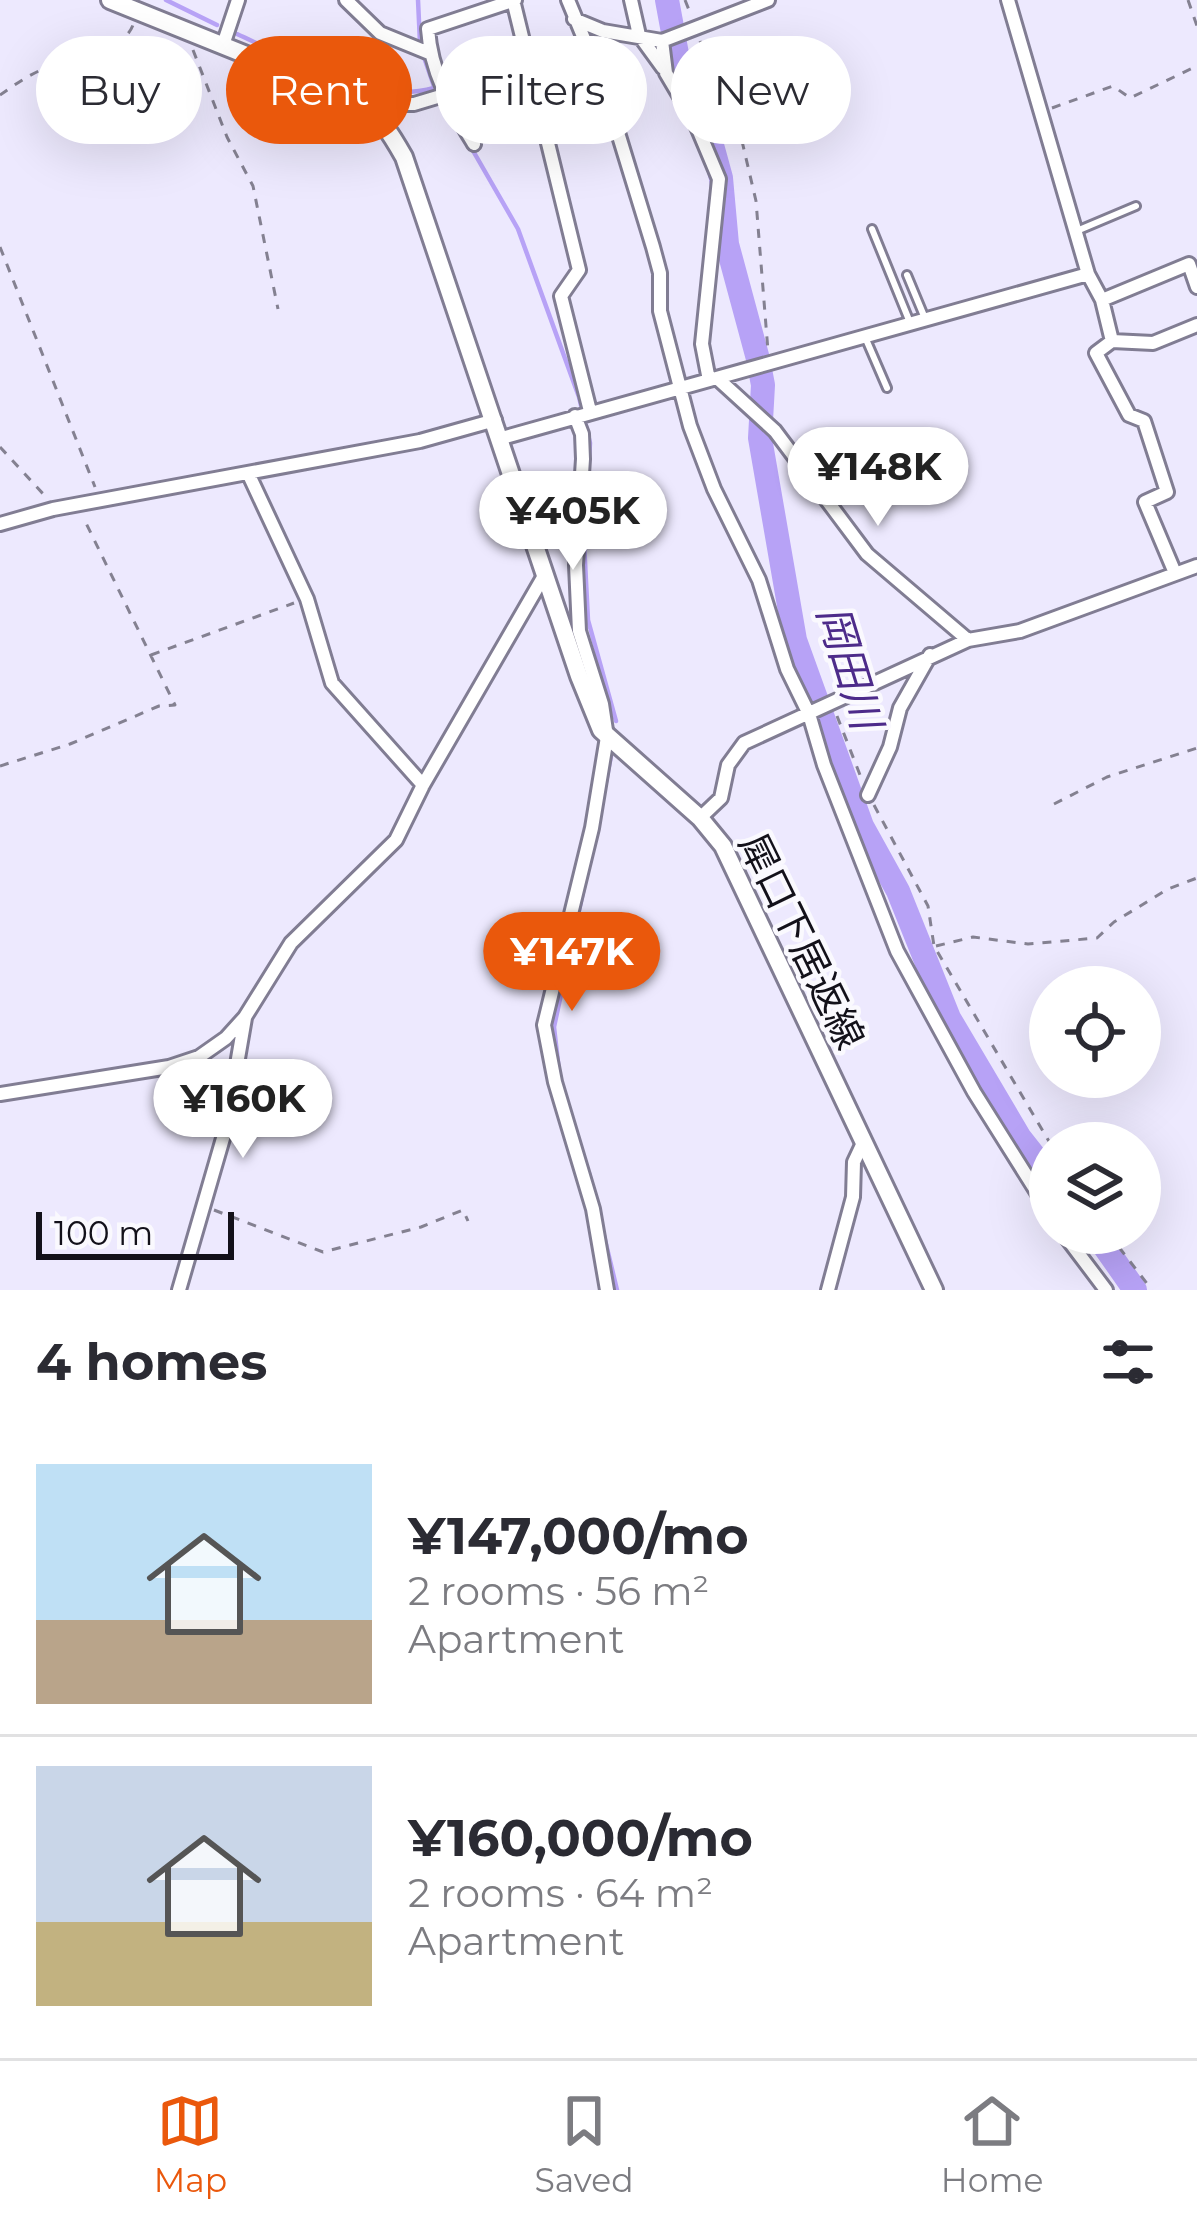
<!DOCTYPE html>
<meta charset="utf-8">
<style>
:root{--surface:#fff;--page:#f2f2f3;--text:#2b2b33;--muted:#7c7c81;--line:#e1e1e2;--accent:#ea580c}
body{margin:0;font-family:Montserrat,"Noto Sans JP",sans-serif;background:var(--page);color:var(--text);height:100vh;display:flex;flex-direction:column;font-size:45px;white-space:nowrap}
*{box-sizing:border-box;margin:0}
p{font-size:39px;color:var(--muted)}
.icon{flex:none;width:66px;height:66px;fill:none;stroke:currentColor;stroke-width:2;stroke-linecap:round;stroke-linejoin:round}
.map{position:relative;height:1290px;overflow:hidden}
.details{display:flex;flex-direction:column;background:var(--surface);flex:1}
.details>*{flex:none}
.hud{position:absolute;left:36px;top:36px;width:1125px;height:108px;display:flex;gap:24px}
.controls{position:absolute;left:1029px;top:966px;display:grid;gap:24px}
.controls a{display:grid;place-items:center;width:132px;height:132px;border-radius:50%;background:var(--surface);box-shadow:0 12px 48px #0002;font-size:60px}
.scale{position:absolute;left:36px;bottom:30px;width:198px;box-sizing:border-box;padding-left:12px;border:6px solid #13111a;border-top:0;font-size:33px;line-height:42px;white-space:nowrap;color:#13111a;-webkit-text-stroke:9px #faf9fe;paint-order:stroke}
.price{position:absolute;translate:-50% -102px;padding:0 27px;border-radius:42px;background:#fff;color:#222;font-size:39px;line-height:78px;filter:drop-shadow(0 3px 6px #0008)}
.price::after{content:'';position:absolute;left:50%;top:72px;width:36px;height:27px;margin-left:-18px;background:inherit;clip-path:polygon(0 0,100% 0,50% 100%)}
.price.current{background:var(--accent);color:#fff}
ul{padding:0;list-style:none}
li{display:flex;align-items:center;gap:36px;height:300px;padding:0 36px}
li+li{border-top:3px solid var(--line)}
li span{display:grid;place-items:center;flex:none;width:336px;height:240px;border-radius:0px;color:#555}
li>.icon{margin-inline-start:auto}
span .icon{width:144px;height:144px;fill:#fffc;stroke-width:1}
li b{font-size:51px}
h2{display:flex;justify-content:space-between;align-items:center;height:144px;padding:0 36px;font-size:51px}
.chip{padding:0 42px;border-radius:54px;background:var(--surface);box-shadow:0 12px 48px #0002;font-size:42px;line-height:108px}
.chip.current{background:var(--accent);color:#fff}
.tab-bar{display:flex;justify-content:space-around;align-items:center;height:168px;border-top:3px solid var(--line);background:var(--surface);font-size:33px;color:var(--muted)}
.tab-bar a{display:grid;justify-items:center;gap:6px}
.tab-bar .current{color:var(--accent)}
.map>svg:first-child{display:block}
</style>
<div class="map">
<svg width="1197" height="1290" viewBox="0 0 1197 1290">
<rect width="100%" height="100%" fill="#ede9fe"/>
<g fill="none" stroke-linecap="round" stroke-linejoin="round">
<path stroke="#b7a2f6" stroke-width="4.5" d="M166 0 217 25
M418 0 420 43
M237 34C295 60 369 106 434 88
M423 54 438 98 456 125
M472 149 518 229 579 397 590 443 584 542 588 620 616 721
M606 782 611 756
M559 1071 554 1027 589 864
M589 1173 617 1290"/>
<path stroke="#b7a2f6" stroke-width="24" d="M667 0 677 54 704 116 721 178 727 244 758 359 763 385 760 438 795 640 862 826 898 891 949 1018 1020 1138 1050 1176
M1095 1233 1135 1290"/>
<g stroke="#817d93" stroke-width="12">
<path id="service" d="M872 229 909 320
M1079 230 1136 206
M907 275 924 316
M865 337 887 388"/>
</g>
<g stroke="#817d93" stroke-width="18">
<path id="minor" d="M346 0 380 33 429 53
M513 0 579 270 561 296 590 411
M568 0 604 87 653 247 660 273V311L690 426 714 489 759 580 787 669 809 714 824 765 897 951 974 1092 1050 1213
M631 0 639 35 663 68
M1008 0 1088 274 1102 300 1112 341
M574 19 603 31 662 41 768 0
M662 41 666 73 695 122 719 179 702 344 709 380
M223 45 238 0
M364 104H414L444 95
M474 144C451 106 431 74 428 29L515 0
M1102 300 1189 264 1197 287
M717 378 775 431 867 554 968 640
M575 416 582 434 583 459 576 565 579 631 602 704 607 737 592 828 544 1025 555 1082 593 1209 607 1290
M502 438 1088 274
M249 475 307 599 332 683 423 785
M0 524 53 509 420 441 495 420
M1175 573 1145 502 1167 492 1144 421 1129 415 1096 353 1112 341 1153 343 1197 325
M868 795 890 747 900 708 930 655
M700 818 721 798 728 765 744 743 968 640 1020 631 1197 566
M0 1094 169 1067 199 1057 226 1038 245 1017 291 943 396 840 423 785 545 574
M1063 1233 1106 1290
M179 1290 226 1128 245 1018
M828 1290 853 1197 854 1162 862 1145"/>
</g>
<g stroke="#817d93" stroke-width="22">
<path id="secondary" d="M110 0 358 100C380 116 391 134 404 157L579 676 601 730 700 818 723 846 934 1290"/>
</g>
<path stroke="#848191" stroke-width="3" stroke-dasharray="9 9" stroke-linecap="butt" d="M685 0 691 15
M1188 0 1197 26
M700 41 742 141 756 201 768 351
M193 50 227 137 253 186 278 309
M0 95C13 86 27 76 41 70 68 59 122 54 133 25
M1052 108 1113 86 1130 98 1197 66
M0 247 95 487
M0 447 46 497
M151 655 294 603
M837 716 862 780
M0 766 70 744 159 706 175 705 83 517
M1054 804 1107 777 1197 748
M874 805 928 906 934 946 1050 1143
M936 946 973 937 1028 944 1097 938 1114 922 1168 889 1197 878
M214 1210 323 1252 421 1227 463 1210 468 1221
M1108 1233 1152 1290"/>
<use href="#service" stroke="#fff" stroke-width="6"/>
<use href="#minor" stroke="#fff" stroke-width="12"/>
<use href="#secondary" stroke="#fff" stroke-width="16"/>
</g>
<g text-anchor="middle" stroke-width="9" stroke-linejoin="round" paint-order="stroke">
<g font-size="39" fill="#13111a" stroke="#faf9fe">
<text transform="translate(802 941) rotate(64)" y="14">犀口下居返線</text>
</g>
<g font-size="42" font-style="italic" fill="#4d2b8a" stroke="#faf9fe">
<text transform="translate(850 667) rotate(73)" y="15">岡田川</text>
</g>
</g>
</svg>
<div class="controls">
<a><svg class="icon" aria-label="locate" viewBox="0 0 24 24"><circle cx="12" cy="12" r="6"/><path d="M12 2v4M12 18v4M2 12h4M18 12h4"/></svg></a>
<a><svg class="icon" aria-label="layers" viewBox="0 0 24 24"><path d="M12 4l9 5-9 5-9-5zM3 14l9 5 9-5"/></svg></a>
</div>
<div class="scale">100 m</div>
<b class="price" style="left:878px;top:529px">¥148K</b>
<b class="price" style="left:573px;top:573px">¥405K</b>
<b class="price current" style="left:572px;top:1014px">¥147K</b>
<b class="price" style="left:243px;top:1161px">¥160K</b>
<div class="hud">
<a class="chip">Buy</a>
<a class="chip current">Rent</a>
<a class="chip">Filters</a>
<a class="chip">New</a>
</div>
</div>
<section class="details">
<h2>4 homes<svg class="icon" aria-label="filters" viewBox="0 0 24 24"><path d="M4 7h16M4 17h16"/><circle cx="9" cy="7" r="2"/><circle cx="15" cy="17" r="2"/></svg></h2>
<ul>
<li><span style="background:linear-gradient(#bfe0f5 65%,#b9a48a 0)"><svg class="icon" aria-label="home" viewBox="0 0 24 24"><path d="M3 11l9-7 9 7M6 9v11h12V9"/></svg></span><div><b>¥147,000/mo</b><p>2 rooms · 56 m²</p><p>Apartment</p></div></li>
<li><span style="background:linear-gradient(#c9d6e8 65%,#c2b280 0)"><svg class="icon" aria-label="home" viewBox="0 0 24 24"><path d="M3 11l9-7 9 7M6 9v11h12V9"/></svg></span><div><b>¥160,000/mo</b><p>2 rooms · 64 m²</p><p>Apartment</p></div></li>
</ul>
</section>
<nav class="tab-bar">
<a class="current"><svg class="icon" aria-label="map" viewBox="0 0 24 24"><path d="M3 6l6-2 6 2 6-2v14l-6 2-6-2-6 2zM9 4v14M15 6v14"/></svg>Map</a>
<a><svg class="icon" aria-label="saved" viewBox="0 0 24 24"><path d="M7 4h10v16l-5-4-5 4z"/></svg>Saved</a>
<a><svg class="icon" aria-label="home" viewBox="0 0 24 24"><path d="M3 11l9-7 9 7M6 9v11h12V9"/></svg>Home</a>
</nav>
